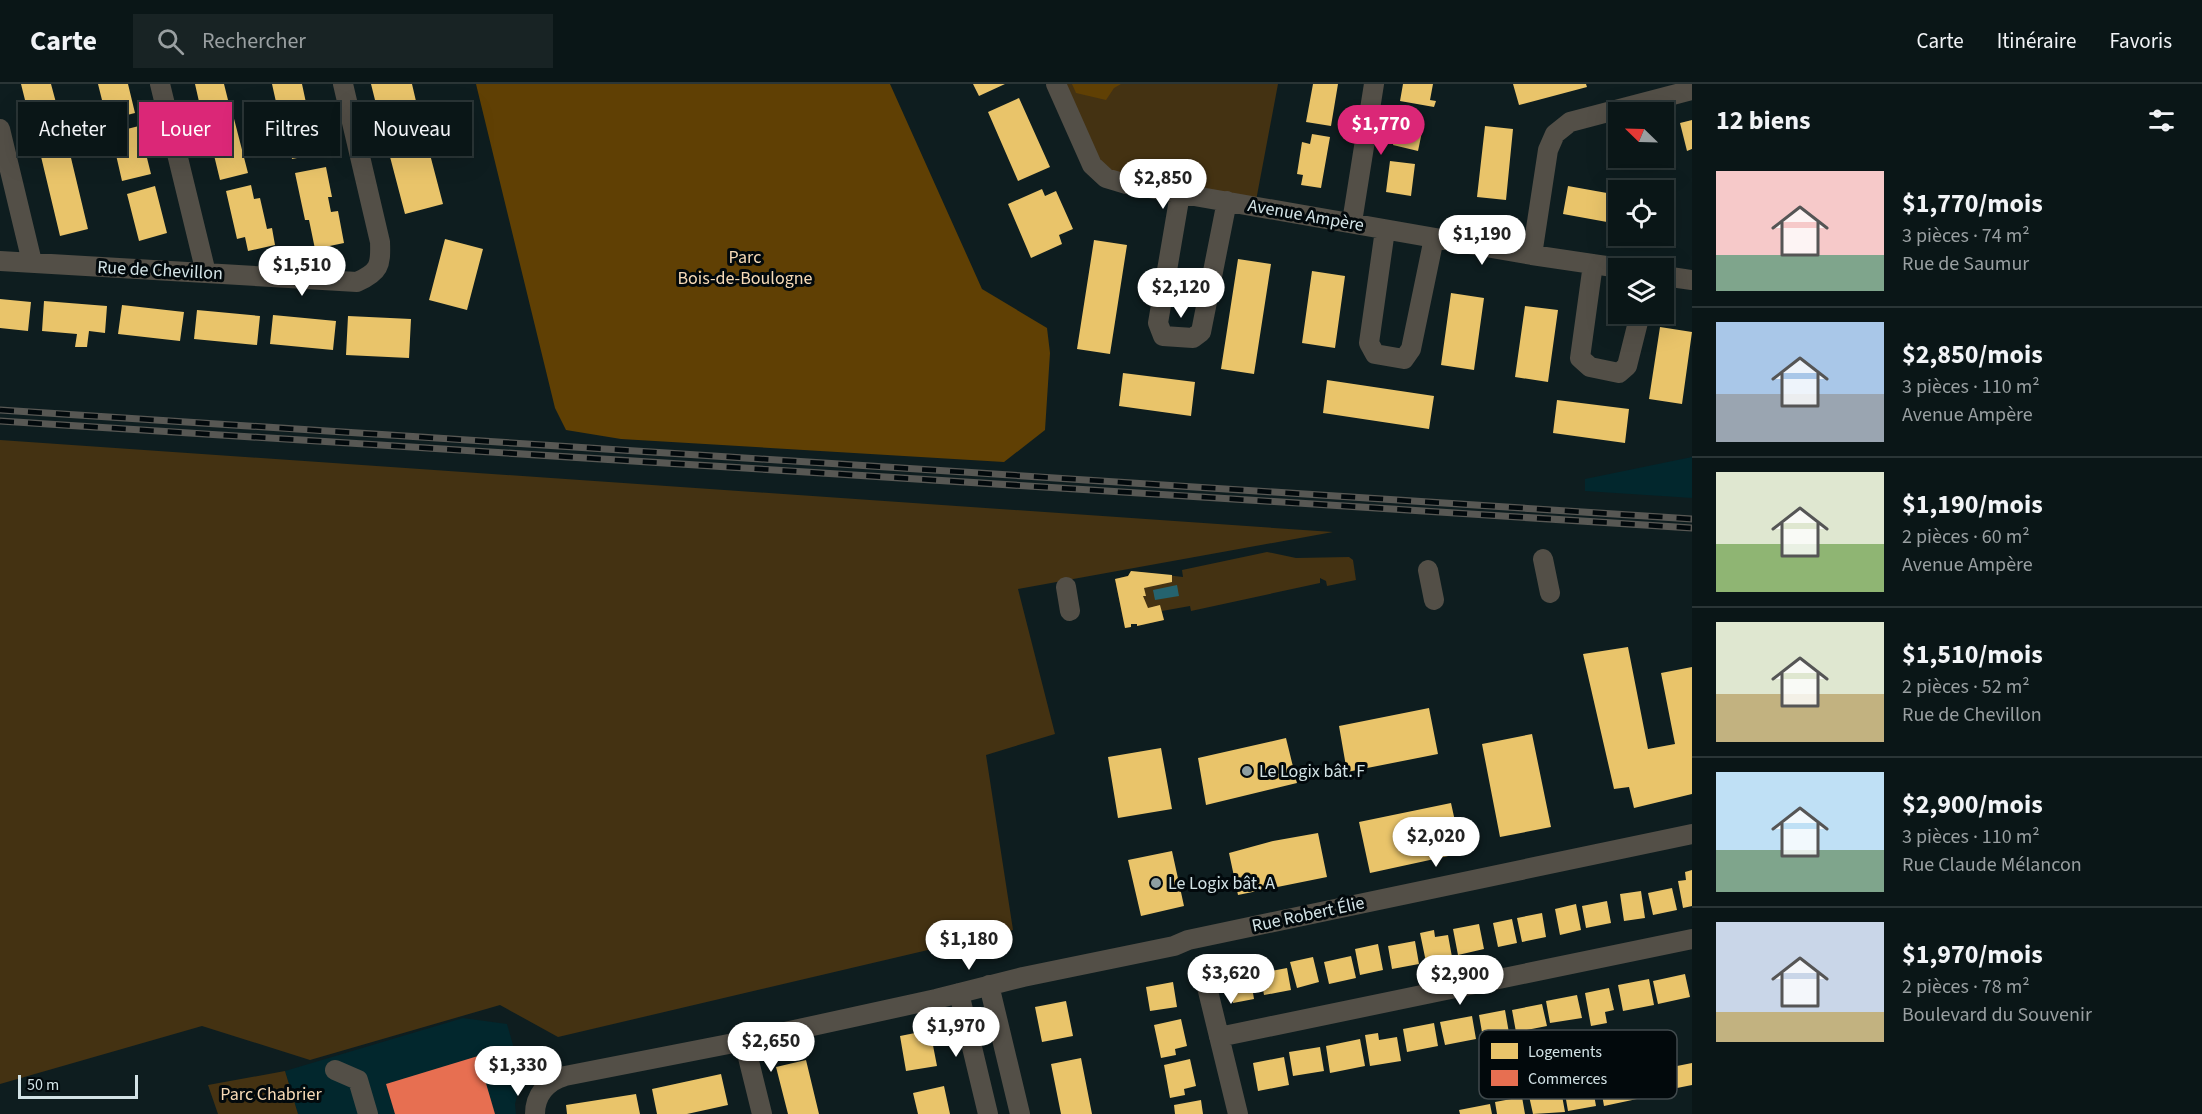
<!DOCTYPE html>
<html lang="fr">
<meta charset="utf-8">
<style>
:root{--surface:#0a1617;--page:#182324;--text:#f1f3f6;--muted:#999fa1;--line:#2a3536;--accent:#db2777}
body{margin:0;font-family:"Source Sans 3",sans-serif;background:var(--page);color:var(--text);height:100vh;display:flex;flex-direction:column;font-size:22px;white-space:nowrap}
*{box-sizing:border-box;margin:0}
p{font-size:20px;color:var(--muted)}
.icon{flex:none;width:33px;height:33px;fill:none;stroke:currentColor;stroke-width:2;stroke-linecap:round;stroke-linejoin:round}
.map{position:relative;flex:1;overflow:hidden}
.details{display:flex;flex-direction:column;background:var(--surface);width:510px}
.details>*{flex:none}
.guide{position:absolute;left:18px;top:18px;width:570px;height:54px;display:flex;gap:12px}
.needle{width:39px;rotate:293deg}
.buttons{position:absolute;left:1608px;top:18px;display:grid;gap:12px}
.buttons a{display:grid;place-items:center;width:66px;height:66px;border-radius:0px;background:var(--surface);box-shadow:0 6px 24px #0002,0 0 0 2px var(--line);font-size:30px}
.scale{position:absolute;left:18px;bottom:15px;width:120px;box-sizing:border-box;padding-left:6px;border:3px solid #d3e3e6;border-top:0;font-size:16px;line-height:21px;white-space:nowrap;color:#d3e3e6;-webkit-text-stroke:4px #02090c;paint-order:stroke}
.price{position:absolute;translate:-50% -51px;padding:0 14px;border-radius:21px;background:#fff;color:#222;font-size:20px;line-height:39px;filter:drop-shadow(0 2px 3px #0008)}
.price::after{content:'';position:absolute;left:50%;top:36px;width:18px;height:14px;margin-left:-9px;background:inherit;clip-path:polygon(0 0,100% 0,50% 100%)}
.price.selected{background:var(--accent);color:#fff}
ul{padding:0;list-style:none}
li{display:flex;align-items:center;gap:18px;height:150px;padding:0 24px}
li+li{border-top:2px solid var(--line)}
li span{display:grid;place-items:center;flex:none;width:168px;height:120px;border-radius:0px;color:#555}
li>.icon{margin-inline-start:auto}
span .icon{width:72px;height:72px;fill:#fffc;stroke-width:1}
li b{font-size:26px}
h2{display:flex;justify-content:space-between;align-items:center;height:72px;padding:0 24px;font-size:26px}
.pill{padding:0 21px;border-radius:0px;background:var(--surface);box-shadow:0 6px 24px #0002,0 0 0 2px var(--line);font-size:21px;line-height:54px}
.pill.selected{background:var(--accent);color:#fff}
header{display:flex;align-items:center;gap:36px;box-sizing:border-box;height:84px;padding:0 30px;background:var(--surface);border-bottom:2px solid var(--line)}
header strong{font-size:28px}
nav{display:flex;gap:33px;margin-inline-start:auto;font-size:21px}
.search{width:420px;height:54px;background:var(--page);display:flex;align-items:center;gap:15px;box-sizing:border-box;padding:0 21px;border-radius:0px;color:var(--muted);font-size:22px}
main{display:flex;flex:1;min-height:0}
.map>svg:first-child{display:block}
</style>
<header>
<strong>Carte</strong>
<div class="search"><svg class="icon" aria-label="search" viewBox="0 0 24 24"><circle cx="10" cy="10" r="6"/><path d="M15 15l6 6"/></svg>Rechercher</div>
<nav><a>Carte</a><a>Itinéraire</a><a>Favoris</a></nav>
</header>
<main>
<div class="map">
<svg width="1692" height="1030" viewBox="0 0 1692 1030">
<rect width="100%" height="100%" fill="#0e1d1f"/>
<path fill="#02272d" d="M1692 373V414L1585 407V395Z
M463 934 507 940 522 992 515 1020 516 1030H298L285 987Z"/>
<path fill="#443212" d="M1056 0H1278L1255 122 1106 94Z
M0 356 1333 448 1018 505 1055 650 986 671 1013 846 558 953 500 921 310 976 202 942 0 1000Z
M1267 468 1296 474 1349 473 1353 476 1356 496 1327 502 1326 497 1320 494V499L1191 527 1190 522 1162 527 1164 536 1137 542V540H1131V543L1125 544 1115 495 1128 492 1131 487 1183 493 1182 486Z
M285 987 298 1030H218L208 1001Z"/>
<path fill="#604004" d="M476 0H890L982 205 1047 244 1050 269 1045 346 1004 378 621 355 566 346 555 324Z
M1072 0H1121L1114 4 1106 16 1076 9Z"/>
<path fill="#25636e" d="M1177 501 1179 512 1155 516 1153 506Z"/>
<path fill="#e9c46a" d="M21 0H51L62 41 33 48Z
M98 0H128L135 29 107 36Z
M195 0H224L228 16 200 22Z
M272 0H302L317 70 292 75 290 63H286Z
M371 0H412L419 30 381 40Z
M973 0H1005L979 12Z
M1313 0H1338L1331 42 1306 38Z
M1403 0H1433L1430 16 1436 17 1434 23 1400 17Z
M1513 0H1586L1587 3 1519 21Z
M1019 14 1050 83 1018 97 988 28Z
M232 27 248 89 220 96 205 34Z
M1399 32 1424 38 1418 67 1393 61Z
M1692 36V65L1687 67 1680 39Z
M139 42 151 90 122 97 111 49Z
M1485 42 1513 45 1506 116 1477 113Z
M1312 50 1330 53 1321 104 1301 101 1303 91 1297 90 1302 58 1310 60Z
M66 53 88 145 60 152 38 60Z
M427 59 443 120 405 130 389 69Z
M1620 74H1650L1621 81Z
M1390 77 1415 80 1411 112 1386 108Z
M326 83 332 113H328L331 128 338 127 344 159 315 165 309 136H305L295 89Z
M251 101 254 115 260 114 267 145 272 144 275 161 248 167 245 153 237 155 226 107Z
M155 102 167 149 139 157 127 110Z
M1568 102 1618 111V140L1563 130Z
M1042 105 1045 112 1056 107 1073 145 1059 151 1062 160 1031 174 1008 120Z
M445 155 483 165 467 226 429 216Z
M1094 156 1127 161 1110 270 1077 265Z
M1238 175 1271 180 1254 290 1221 285Z
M1312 187 1345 192 1335 264 1302 259Z
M1451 209 1484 214 1474 286 1441 281Z
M0 215 31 218 28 247 0 244Z
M44 217 107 222 105 249 89 247 87 263H75L77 250 42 247Z
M122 221 184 228 180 257 118 250Z
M1525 222 1558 226 1548 298 1515 293Z
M197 226 260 232 257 261 194 255Z
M273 231 336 237 333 266 270 260Z
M348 232 411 235 409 274 346 271Z
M1660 243 1692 248 1682 320 1649 315Z
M1123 289 1195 298 1191 332 1119 322Z
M1327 296 1434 312 1429 345 1323 329Z
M1557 316 1629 325 1625 359 1553 349Z
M1131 487 1172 491V498L1144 504 1146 512H1143L1148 524 1160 521 1164 536 1137 542V540H1131V543L1125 544 1115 495 1128 492Z
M1628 563 1648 665 1675 660 1661 589 1692 583V710L1634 724 1629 703 1614 705 1583 570Z
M1429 624 1438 670 1347 688 1339 642Z
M1532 650 1551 743 1500 753 1482 660Z
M1286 654 1297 699 1206 721 1198 674Z
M1161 664 1172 725 1118 734 1108 673Z
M1451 719 1462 769 1370 789 1359 738Z
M1318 749 1327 793 1238 811 1229 769 1273 757Z
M1172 767 1184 822 1141 832 1128 776Z
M1692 786V822L1683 824 1678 797 1686 796 1685 788Z
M1672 804 1677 826 1653 831 1648 809Z
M1641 807 1645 834 1624 837 1620 810Z
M1607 817 1611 839 1586 844 1582 822Z
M1576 820 1581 846 1560 851 1555 825Z
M1542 829 1546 853 1522 858 1517 834Z
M1512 835 1517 859 1498 863 1493 839Z
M1479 840 1484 865 1458 871 1453 845Z
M1434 846 1435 853 1448 851 1452 873 1426 878 1420 849Z
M1415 857 1419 880 1392 885 1388 862Z
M1378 860 1383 886 1360 891 1355 865Z
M1351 872 1356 894 1329 900 1324 878Z
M1313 873 1319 898 1297 904 1290 878Z
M1287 884 1291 906 1264 911 1260 889Z
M1685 890 1690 913 1658 920 1653 897Z
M1250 891 1254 915 1233 919 1229 895Z
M1649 895 1654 921 1623 927 1618 901Z
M1173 898 1177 923 1150 927 1146 903Z
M1609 904 1614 926 1605 928 1607 939 1591 942 1585 909Z
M1577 911 1582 934 1550 939 1546 917Z
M1066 917 1073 952 1042 958 1035 923Z
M1542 920 1547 942 1516 948 1512 926Z
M1505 926 1509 949 1483 954 1479 931Z
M1472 932 1476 955 1445 961 1440 938Z
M1181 935 1187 962 1175 965 1176 971 1161 974 1154 941Z
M1434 939 1438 962 1407 968 1403 945Z
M930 946 937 982 906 987 900 952Z
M1378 949 1379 956 1397 953 1401 977 1370 982 1365 951Z
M1360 955 1365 982 1330 989 1326 962Z
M1320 963 1324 987 1293 992 1289 968Z
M1284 973 1289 1001 1258 1007 1253 979Z
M1081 974 1092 1030H1061L1051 980Z
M1190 975 1196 1002 1184 1005 1185 1011 1170 1014 1164 981Z
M806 976 819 1030H788L776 983Z
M1692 979V1001L1677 1004 1672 983Z
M721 990 728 1021 687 1030H657L652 1005Z
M1632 992 1637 1015 1604 1022 1600 999Z
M1592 999 1596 1022 1568 1027 1564 1004Z
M944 1002 950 1030H918L913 1009Z
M1561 1006 1565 1028 1533 1030 1529 1012Z
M636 1010 640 1030H567L566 1021Z
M1522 1013 1525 1030H1497L1495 1018Z
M1201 1016 1203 1030H1175L1174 1021Z
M1490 1020 1492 1030H1460L1459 1026Z"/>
<path fill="#e76f51" d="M478 972 495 1030H395L386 1000Z"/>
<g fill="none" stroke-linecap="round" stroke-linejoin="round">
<path stroke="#534f47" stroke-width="20" d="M160 0 206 189
M1056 0 1092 81 1106 94 1126 100 1532 171 1620 184
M0 45 32 178
M1180 110 1158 239 1163 252 1193 254 1201 248 1227 117
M1352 138 1374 0
M1385 146 1369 259 1375 270 1404 275 1411 265 1434 154
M1532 171 1548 66 1555 50 1570 38 1692 6
M0 177 357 198C379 188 381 182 380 158L343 0
M1593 180 1580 274 1590 283 1619 289 1627 282 1640 230
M1664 192 1692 196
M1543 475 1550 509
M1428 486 1434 516
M1066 503 1070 527
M1206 899 1238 1030
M989 901 1020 1030
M959 909 988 1030
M1219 953 1692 855
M744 957 762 1030
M335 986 358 996 368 1030
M535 1030C535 1011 547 997 565 992L744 957 936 915 1023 893 1174 862 1188 856 1692 750"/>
<g stroke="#585854" stroke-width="7">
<path id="rail" d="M0 326 1692 435
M0 337 1692 444"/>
</g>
<use href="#rail" stroke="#02090c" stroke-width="4.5" stroke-dasharray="14" stroke-linecap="butt"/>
</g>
<g fill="#8e9ea0" stroke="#02090c" stroke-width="2">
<circle cx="1247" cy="687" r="6"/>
<circle cx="1156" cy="799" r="6"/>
</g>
<g text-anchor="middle" stroke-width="6" stroke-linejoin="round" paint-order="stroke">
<g font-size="18" fill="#d3e3e6" stroke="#02090c">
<text transform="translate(1306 131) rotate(10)" y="6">Avenue Ampère</text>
<text transform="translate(160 186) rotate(3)" y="6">Rue de Chevillon</text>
<text transform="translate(1308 830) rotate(-12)" y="6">Rue Robert Élie</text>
</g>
<g font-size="18" fill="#f8dbb7" stroke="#02090c">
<text x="745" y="179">Parc<tspan x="745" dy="21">Bois-de-Boulogne</tspan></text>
<text x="271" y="1016">Parc Chabrier</text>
</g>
<g font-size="18" fill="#d3e3e6" stroke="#02090c" text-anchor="start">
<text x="1259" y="693">Le Logix bât. F</text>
<text x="1168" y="805">Le Logix bât. A</text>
</g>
</g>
<rect x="1479" y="946" width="198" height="69" rx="9" fill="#02090c" stroke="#414a4d" stroke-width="1.5"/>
<rect x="1491" y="959" width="27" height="16" fill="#e9c46a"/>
<rect x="1491" y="986" width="27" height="16" fill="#e76f51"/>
<g font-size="16" fill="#d3e3e6">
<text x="1528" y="973">Logements</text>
<text x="1528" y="1000">Commerces</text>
</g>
</svg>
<div class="buttons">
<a><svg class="needle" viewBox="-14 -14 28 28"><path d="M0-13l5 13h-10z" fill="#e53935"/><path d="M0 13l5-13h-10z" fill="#999fa1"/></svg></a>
<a><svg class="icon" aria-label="locate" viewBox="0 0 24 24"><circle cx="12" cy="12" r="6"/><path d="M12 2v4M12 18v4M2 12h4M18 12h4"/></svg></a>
<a><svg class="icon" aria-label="layers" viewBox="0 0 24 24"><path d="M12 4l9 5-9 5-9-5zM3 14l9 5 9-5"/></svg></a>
</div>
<div class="scale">50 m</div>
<b class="price selected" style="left:1381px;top:72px">$1,770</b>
<b class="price" style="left:1163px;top:126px">$2,850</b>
<b class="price" style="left:1482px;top:182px">$1,190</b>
<b class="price" style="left:302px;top:213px">$1,510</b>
<b class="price" style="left:1181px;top:235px">$2,120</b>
<b class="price" style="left:1436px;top:784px">$2,020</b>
<b class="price" style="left:969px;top:887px">$1,180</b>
<b class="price" style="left:1231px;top:921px">$3,620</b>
<b class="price" style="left:1460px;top:922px">$2,900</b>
<b class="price" style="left:956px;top:974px">$1,970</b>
<b class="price" style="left:771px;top:989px">$2,650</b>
<b class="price" style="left:518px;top:1013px">$1,330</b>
<div class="guide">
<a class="pill">Acheter</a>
<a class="pill selected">Louer</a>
<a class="pill">Filtres</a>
<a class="pill">Nouveau</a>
</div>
</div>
<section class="details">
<h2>12 biens<svg class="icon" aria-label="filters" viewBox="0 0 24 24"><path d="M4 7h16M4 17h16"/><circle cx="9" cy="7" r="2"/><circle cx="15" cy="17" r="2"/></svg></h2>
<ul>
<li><span style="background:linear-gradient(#f6c9c9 70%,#7fa58c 0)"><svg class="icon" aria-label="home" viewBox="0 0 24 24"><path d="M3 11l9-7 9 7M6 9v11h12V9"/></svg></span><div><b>$1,770/mois</b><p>3 pièces · 74 m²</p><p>Rue de Saumur</p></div></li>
<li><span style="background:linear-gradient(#a9c7e8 60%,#9aa5b1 0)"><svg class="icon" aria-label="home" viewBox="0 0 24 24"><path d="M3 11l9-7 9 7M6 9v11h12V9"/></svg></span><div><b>$2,850/mois</b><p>3 pièces · 110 m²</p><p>Avenue Ampère</p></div></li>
<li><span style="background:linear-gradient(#dfe7d0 60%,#8fb573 0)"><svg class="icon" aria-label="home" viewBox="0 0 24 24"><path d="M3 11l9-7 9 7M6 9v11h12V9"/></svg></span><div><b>$1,190/mois</b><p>2 pièces · 60 m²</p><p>Avenue Ampère</p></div></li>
<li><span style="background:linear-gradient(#dfe7d0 60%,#c2b280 0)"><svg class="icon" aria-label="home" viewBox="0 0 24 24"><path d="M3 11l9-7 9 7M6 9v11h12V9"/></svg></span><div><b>$1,510/mois</b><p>2 pièces · 52 m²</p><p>Rue de Chevillon</p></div></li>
<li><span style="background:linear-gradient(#bfe0f5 65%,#7fa58c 0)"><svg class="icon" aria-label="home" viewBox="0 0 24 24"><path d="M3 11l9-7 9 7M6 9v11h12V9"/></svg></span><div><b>$2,900/mois</b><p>3 pièces · 110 m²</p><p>Rue Claude Mélancon</p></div></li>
<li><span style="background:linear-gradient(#c9d6e8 75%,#c2b280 0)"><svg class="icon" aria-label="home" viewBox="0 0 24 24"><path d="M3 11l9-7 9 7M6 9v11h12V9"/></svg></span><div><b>$1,970/mois</b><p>2 pièces · 78 m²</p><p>Boulevard du Souvenir</p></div></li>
</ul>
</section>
</main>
